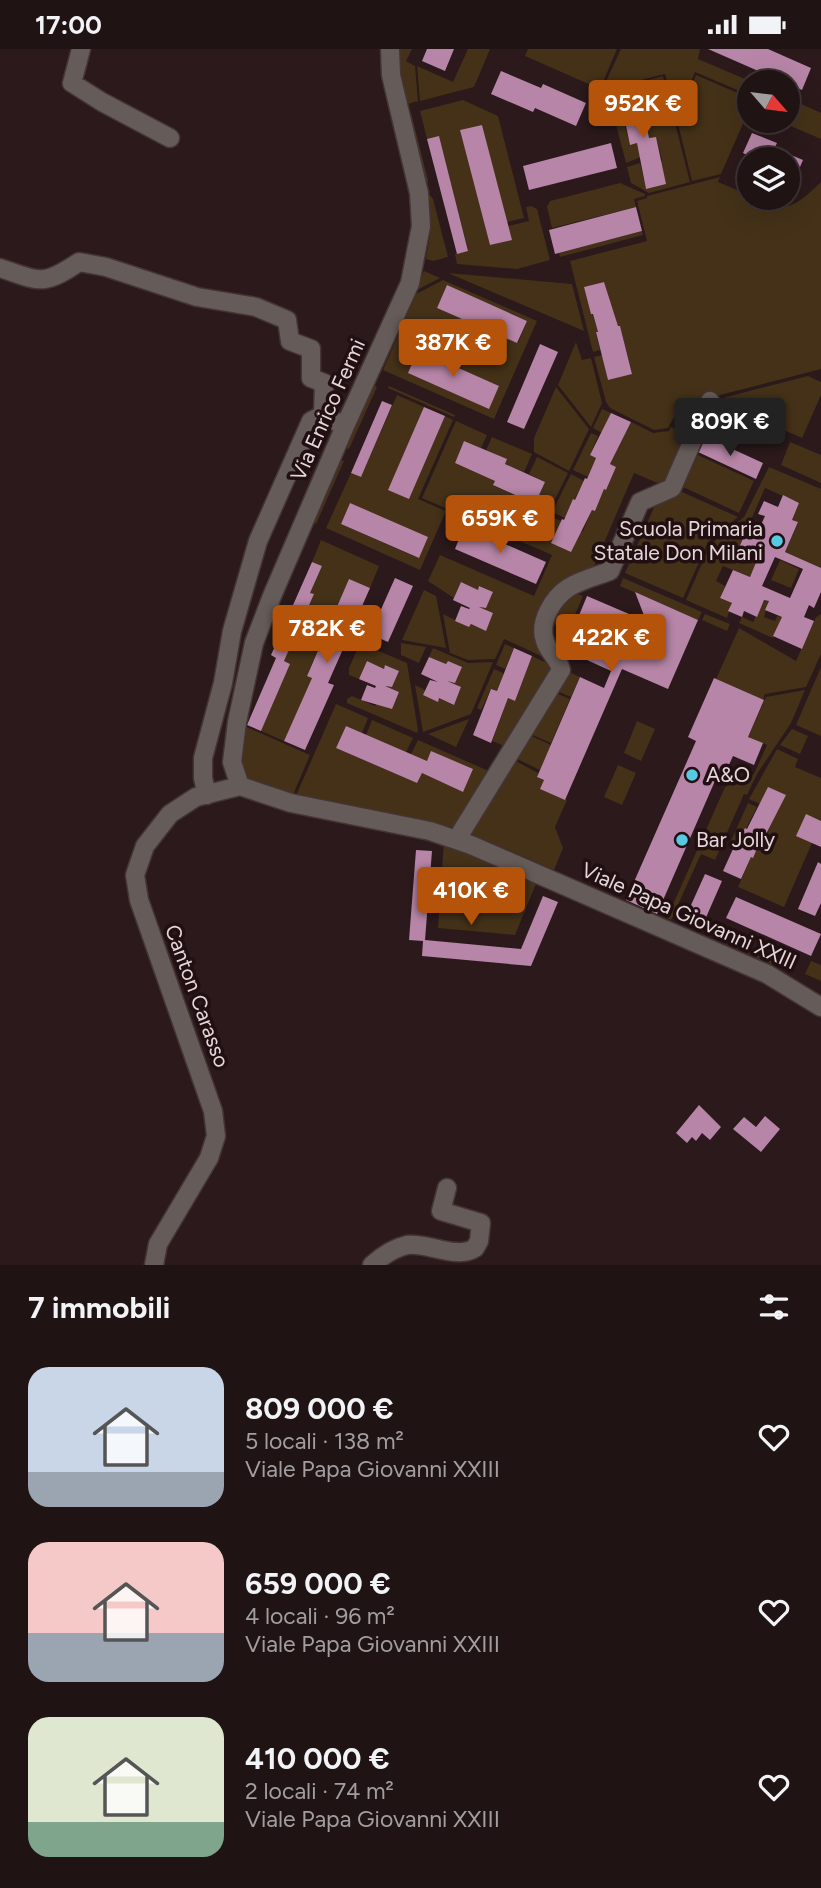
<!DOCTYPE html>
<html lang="it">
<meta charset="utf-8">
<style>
:root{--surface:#201314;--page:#2d2022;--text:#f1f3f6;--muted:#a29ea0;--line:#3d3234;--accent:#b45309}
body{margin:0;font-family:Figtree,sans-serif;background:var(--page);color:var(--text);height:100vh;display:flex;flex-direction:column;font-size:26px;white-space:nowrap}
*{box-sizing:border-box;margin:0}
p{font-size:23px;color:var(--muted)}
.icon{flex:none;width:38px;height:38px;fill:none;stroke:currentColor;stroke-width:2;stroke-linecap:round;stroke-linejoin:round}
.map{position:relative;height:1216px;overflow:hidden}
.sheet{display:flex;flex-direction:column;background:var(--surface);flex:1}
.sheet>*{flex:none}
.needle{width:46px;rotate:118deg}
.controls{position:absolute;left:737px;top:21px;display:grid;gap:14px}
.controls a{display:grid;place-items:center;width:63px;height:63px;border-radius:50%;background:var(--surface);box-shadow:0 7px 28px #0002,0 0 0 2px var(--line);font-size:35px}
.price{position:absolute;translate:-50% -60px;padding:0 16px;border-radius:7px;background:var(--accent);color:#fff;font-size:23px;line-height:46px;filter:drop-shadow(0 2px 4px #0008)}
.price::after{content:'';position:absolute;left:50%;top:42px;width:21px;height:16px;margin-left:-10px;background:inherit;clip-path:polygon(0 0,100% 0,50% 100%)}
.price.selected{background:#222;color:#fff}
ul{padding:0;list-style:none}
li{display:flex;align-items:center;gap:21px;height:175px;padding:0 28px}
li span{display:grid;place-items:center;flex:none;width:196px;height:140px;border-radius:21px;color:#555}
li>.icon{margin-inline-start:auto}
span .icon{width:84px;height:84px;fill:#fffc;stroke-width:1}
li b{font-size:30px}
h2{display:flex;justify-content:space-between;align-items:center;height:84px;padding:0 28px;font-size:30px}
.status{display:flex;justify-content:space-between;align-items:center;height:49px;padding:0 35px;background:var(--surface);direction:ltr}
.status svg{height:19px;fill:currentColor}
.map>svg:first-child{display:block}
</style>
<div class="status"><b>17:00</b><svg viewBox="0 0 49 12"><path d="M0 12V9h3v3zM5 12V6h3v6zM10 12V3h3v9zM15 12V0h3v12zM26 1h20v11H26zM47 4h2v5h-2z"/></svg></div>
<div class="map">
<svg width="821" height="1216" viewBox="0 0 821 1216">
<rect width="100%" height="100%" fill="#2b191b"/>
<path fill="#443118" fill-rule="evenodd" d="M396 0H412L406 12 415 17 418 52 404 56Z
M468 0H490L474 38 420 52 417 17 453 33Z
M528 0H617L600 40 525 7Z
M621 0H700L698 10 752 33H749V46L695 23 676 67 665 25 602 41Z
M696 26 749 49V61L721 125 692 132 677 71Z
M663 27 690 133 649 144 631 134 627 118 640 114 646 140 662 111 656 88 649 89 640 44 624 64 614 67 607 42Z
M788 49 821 64V90L779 72H788Z
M463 51 498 67 524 169 507 173 482 76 461 81 490 196 511 191 508 177 529 172 526 158 531 157 537 160 550 211 517 220 457 215 455 205 468 201 439 88 427 90 420 62Z
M411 64 428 131 427 136H424L406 65Z
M623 70 630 95 637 94 641 108 626 114 615 72Z
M720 128 718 133 749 146V149C759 149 767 157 777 158 795 160 809 144 821 133V320L681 356 668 379 654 381 610 359 606 353 594 308 602 306 608 331 632 324 620 277H618L604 233 584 238 598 283 596 284 600 301 593 303 570 212 647 192 637 152 647 149V147Z
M620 134 645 145V147L634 150 636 158 552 179 547 158 550 152Z
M430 146 433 150 448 208 433 212 426 210 430 186 427 147Z
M642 182 643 186 560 208 559 204Z
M424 222 440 229 417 241H416Z
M448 224 572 235 584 282Z
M443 231 537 272 494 370 383 321 416 245ZM447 237 527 272 518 294 437 259ZM418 302 499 337 489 359 409 324Z
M576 293 582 311 591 309 602 354 591 378 558 336Z
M808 327 821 333V346L802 389 715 351Z
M373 336 377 338 349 400 346 399Z
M389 337 455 366 454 368 388 339Z
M556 338 589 380 569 422 534 403V389Z
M397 346 424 358 409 449 445 367 453 371 418 450 446 462 420 521 326 479 351 424 361 428ZM350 454 418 509 341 475Z
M602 360 611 364 602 384 593 379Z
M456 372 487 386 481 399 464 392 455 414 495 432 494 437 535 455 545 433 529 425 537 408 568 424 537 487 540 488 550 467 561 472 552 494 583 482 592 461H595L604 440 606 441 616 418 610 415 631 373 653 384 669 382 671 378 690 386 667 438 634 424 591 524 550 550 552 612 504 590 495 610 468 611 450 604 443 565 469 578 471 575 485 581 493 564 479 558 486 559 493 544 480 537 478 541 461 533 454 549 428 532 440 506 534 547 552 506 422 449Z
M591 384 598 387 590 406 596 409 588 428 573 421Z
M492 388 532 405 524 423 505 415 506 410 486 401Z
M790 393 821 406V434L781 416Z
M698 406 754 432 739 464 683 438Z
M341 411 344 412 316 475 313 474Z
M769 418 821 440V519L785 503 798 474 792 471 799 454 765 439 737 503 753 510 755 505 759 506 750 528 723 517 716 532 725 537 720 549 732 554 727 569 686 551 710 496 744 468Z
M571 425 584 432 565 469 552 463Z
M682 443 738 468 708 493 683 549 625 524 656 454Z
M321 491 379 517 370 539 349 531 307 626 312 629 284 692 261 682 290 615 284 612 313 546 310 544 322 517 312 513Z
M780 511 799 520 791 539 771 531Z
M623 529 702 563 698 571 620 537Z
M424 541 436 547 446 599 402 591Z
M570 542 583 547 571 575 561 584 550 568Z
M764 551 769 552 764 568 775 572 777 567 782 568 773 589 739 574 742 568 753 573Z
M705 565 730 575 727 582 702 571Z
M821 565V605L806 638 765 645 763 651 716 630 739 579 796 612 816 568Z
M360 594 407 614 418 681 417 684 347 654V650L352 647 375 657 377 654 391 660 399 643 385 637 392 638 399 622 386 616 384 620 367 612 359 630 349 626V619Z
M401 594 426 598 419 614 401 606Z
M505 595 514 599 505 620 496 616Z
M433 599 468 614 493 613 471 665 423 683 415 636 425 641 424 646 437 652 439 649 453 656 461 639 447 632 461 618 448 612 446 615 429 608Z
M532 607 553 617 554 620 507 698 492 692 508 649 515 652Z
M821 618V687L796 676Z
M494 620 503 624V627L497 642 491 640 481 661 477 659Z
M566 622 580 628 571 648 554 641Z
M805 641 791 674 757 725 747 746 744 745 715 811 701 805 671 871 667 869 725 738 754 725 767 696 748 688 766 648Z
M553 643 570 650 551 694 528 684Z
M336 655 368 669 362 684 346 677 336 699 417 734 422 724 463 743 427 712 411 705 418 691 491 723 457 779 295 749Z
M469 670 456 698 428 685Z
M372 671 413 689 406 703 366 686Z
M637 672 655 680 641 712 624 704Z
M242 676 310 706 292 748 247 733 239 715Z
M792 680 808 687 800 705 780 696Z
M527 685 551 696 540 721 513 708Z
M777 700 798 710 795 718 821 729V772L806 766 812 794 784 858 738 838 751 808H753L762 788H765L785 746 760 755 749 750Z
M512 710 538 724 537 728 544 731 540 740 567 751 555 778 563 799 554 821 472 785 469 780Z
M618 716 636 724 622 756 604 748Z
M748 754 757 758 737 797 730 794Z
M444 792 538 830 515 886 438 879Z
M721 889 793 921 792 924 719 892Z
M811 912 821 916V932L805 925Z"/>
<path fill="#b785a7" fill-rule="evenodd" d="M427 0H454L445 22 422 12Z
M708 0H768L811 19 802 41Z
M501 22 541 39 543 35 586 54 576 77 535 59 533 63 491 45Z
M640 43 649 89 656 88 666 135 646 140 637 94 630 96 620 48Z
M482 76 512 191 490 196 460 81Z
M752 84 777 94 773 102 778 104 779 101 803 111 794 132 788 129V110H755L743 104Z
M439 87 468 202 457 205 427 90Z
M611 94 617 119 529 141 523 117Z
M636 158 642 182 555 205 549 181Z
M604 233 618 277H620L632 325 608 331 596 283H598L593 265H591L584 238Z
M447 236 527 272 517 294 437 259Z
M540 295 558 303 524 380 507 373Z
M418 301 499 337 489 360 408 324Z
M382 352 392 356 361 428 351 424Z
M424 358 445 367 409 450 388 441Z
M611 364 631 373 610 415 616 418 606 441 604 440 595 462 592 461 571 503 551 494 562 470 564 471 573 450 575 451 585 429 587 430 596 409 590 406Z
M704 387 763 414 756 430 698 403Z
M464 392 507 410 505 415 545 433 535 455 493 436 495 432 455 414Z
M783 446 799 454 792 471 798 473 785 503 821 519V543L814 559 809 556 804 568 814 572 802 600 773 587 782 568 765 561 769 552 764 551 757 568 744 562 742 568 728 562 732 554 720 549 733 521 750 528 759 506 755 505 753 510 737 503 745 485 750 488 755 476 760 478 765 467 758 465 764 452 778 458ZM775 508 803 520 790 549 762 537Z
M350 454 428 488 419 509 341 475Z
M464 477 546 513 536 535 455 500Z
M312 513 322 517 310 544 314 545 284 612 290 615 261 682 247 676 276 609 271 606Z
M395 529 413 537 388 593 370 585Z
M349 530 370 539 328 634 334 636 305 701 284 692 312 629 307 627Z
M461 533 478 541 479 537 493 543 486 559 479 558 493 564 486 582 471 575 469 578 455 572 461 557 469 560 470 559 453 551Z
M635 543 698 571 668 640 622 620 565 751 540 740 544 731 537 728 580 628 604 639 611 622 587 611V608L574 609 558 592 575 576 587 547 629 565 632 573 645 569Z
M514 599 532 607 515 652 508 649 491 694 473 686 491 640 497 642Z
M429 608 446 615 448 612 462 618 455 634 447 632 461 638 454 656 439 649 438 653 423 646 430 631 438 633 421 625Z
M367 612 384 620 385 616 399 622 392 638 385 637 399 643 392 660 361 651 367 636 375 639 376 637 359 630Z
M714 629 764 651 748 688 763 694 754 716 733 707 724 727 718 725 657 865 626 851 696 692 688 688Z
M346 677 427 712 431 702 473 720 463 743 422 724 417 734 336 699Z
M768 738 786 746 764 789 762 788 753 809 751 808 741 830 723 822 733 800H735L745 779 747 780Z
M806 765 821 772V798L796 787Z
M416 801 432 802 425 891 521 900 543 847 558 853 531 917 422 907 423 892 409 891Z
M818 813 821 815V854L815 867 798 860Z
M705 825 722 832 704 873 687 865Z
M736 848 821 885 811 907 726 869Z
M699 1056 721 1078 710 1091 702 1084 696 1092 692 1088 687 1094 676 1084Z
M765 1067 780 1080 761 1103 733 1080 744 1068 756 1078Z"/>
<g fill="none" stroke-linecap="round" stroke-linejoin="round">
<g stroke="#453436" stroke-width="21">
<path id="minor" d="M81 0 72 34 102 53 170 89
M0 219C40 232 42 238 79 213L106 218 197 248 256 258 287 271 290 292 311 300V329L324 334 323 366 345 377
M240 737 232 713 237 673 254 594 272 547 345 377 410 234 421 177 419 144 391 26 390 0
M240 737 291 754 430 782 471 796 767 925 821 958
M207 746 203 729V709L223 634 232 582 258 492 311 372 323 366
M457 790 561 621C559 610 548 603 545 592 538 573 553 549 568 539 580 531 597 527 610 522L640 453 672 439 710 352
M154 1216 158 1195 209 1109 216 1087 213 1062 139 851 135 826 145 797 170 765 196 748 240 737
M372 1216C382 1207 394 1199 407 1196 428 1193 457 1211 475 1199L479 1192 481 1174 441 1162 447 1139"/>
</g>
<use href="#minor" stroke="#655c59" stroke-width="18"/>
</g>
<g fill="#58c9e3" stroke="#210f12" stroke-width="2.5">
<circle cx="777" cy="492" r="7"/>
<circle cx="692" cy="726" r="7"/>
<circle cx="682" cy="791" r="7"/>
</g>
<g text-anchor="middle" stroke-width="7" stroke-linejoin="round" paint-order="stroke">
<g font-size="21" fill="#e5d7d9" stroke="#210f12">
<text transform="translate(328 361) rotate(-66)" y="7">Via Enrico Fermi</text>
<text transform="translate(689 867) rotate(24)" y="7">Viale Papa Giovanni XXIII</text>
<text transform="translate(197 947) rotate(70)" y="7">Canton Carasso</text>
</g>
<g font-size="21" fill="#e5d7d9" stroke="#210f12" text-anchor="start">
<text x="763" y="487" text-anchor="end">Scuola Primaria<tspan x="763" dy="24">Statale Don Milani</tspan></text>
<text x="706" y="733">A&amp;O</text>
<text x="696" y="798">Bar Jolly</text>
</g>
</g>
</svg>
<div class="controls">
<a><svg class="needle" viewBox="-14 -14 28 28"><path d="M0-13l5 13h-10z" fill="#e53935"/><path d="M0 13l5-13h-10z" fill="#a29ea0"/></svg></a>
<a><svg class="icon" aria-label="layers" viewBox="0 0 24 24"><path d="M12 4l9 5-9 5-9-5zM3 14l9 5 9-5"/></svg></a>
</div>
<b class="price" style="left:643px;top:91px">952K €</b>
<b class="price" style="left:453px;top:330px">387K €</b>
<b class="price selected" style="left:730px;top:409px">809K €</b>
<b class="price" style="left:500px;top:506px">659K €</b>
<b class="price" style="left:327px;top:616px">782K €</b>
<b class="price" style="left:611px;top:625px">422K €</b>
<b class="price" style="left:471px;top:878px">410K €</b>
</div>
<section class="sheet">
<h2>7 immobili<svg class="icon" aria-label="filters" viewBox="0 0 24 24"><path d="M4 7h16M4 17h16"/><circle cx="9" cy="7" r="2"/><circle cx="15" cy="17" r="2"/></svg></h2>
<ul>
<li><span style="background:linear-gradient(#c9d6e8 75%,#9aa5b1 0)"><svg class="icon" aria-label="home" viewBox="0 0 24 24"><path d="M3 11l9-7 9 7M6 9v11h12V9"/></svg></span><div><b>809 000 €</b><p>5 locali · 138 m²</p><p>Viale Papa Giovanni XXIII</p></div><svg class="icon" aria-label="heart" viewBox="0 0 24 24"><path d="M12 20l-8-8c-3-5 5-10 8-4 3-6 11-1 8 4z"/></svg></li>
<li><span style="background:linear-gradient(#f6c9c9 65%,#9aa5b1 0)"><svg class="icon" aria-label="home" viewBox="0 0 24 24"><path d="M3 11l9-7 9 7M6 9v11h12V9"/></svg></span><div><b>659 000 €</b><p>4 locali · 96 m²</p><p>Viale Papa Giovanni XXIII</p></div><svg class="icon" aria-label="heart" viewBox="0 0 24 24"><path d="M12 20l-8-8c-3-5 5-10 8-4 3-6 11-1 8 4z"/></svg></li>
<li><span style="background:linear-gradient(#dfe7d0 75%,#7fa58c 0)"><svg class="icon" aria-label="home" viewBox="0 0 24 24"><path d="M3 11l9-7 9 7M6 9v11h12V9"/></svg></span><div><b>410 000 €</b><p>2 locali · 74 m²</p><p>Viale Papa Giovanni XXIII</p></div><svg class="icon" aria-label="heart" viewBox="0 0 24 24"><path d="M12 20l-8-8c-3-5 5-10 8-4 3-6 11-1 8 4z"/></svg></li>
</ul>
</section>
